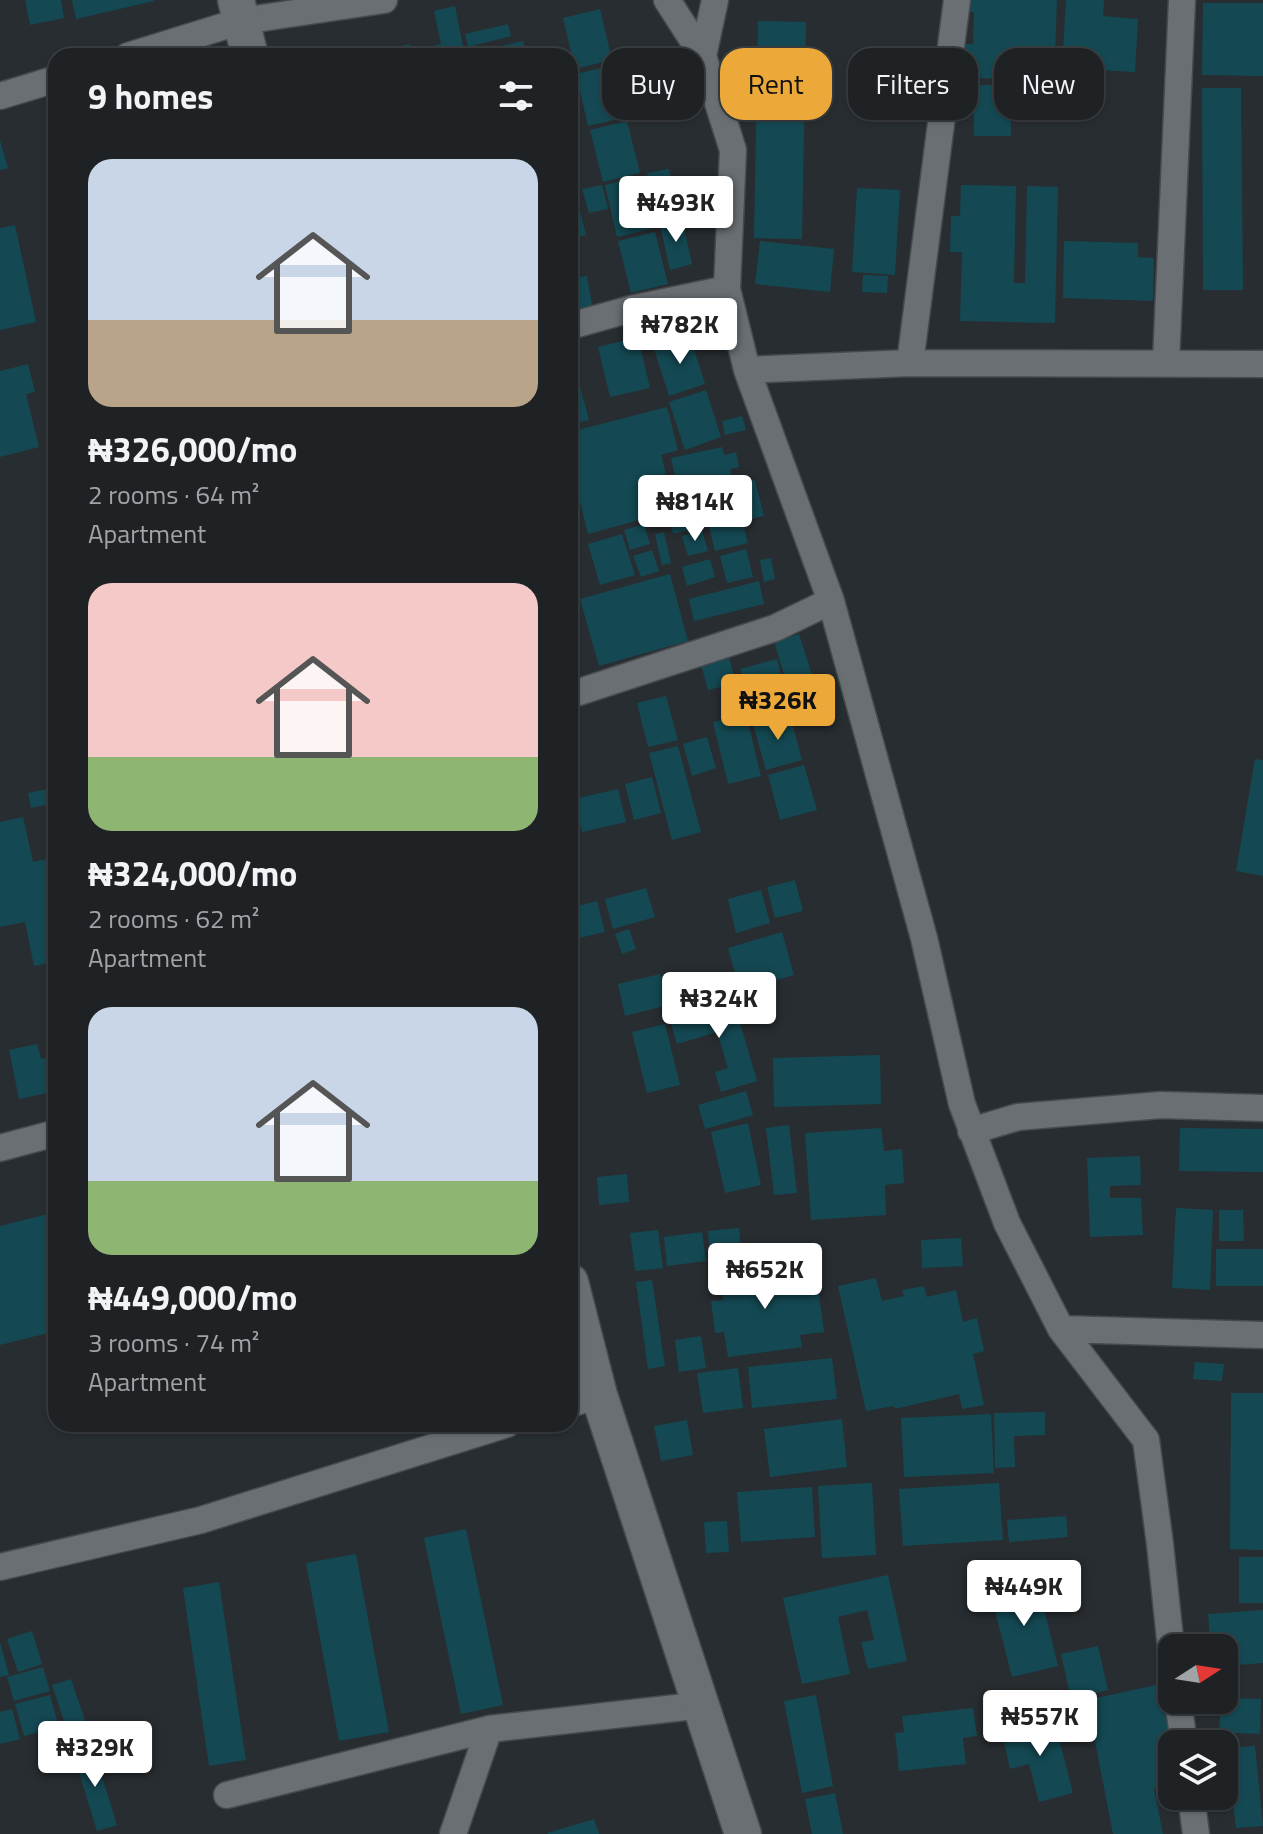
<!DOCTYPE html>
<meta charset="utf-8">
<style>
:root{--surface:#1e2225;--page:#262a2d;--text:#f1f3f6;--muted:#a1a4a7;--line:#3c3f42;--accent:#eca93a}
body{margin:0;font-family:"Titillium Web",sans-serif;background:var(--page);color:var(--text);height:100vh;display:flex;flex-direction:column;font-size:30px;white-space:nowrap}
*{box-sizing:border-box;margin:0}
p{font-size:26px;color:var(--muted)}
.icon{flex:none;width:44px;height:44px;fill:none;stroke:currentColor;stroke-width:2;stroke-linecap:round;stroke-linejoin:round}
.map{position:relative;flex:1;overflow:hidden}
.drawer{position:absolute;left:48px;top:48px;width:530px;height:1384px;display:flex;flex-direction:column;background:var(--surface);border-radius:24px;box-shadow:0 2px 6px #0004,0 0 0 2px var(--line)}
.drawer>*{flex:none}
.hud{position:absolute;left:602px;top:48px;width:540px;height:72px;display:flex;gap:16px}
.needle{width:52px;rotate:78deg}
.fabs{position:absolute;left:1158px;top:1634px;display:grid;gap:16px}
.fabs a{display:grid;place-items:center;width:80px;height:80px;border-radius:16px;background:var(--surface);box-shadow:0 2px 6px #0004,0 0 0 2px var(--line);font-size:40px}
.price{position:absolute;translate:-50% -68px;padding:0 18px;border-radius:8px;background:#fff;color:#222;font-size:26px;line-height:52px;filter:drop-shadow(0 2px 4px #0008)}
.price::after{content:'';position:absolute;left:50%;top:48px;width:24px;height:18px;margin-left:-12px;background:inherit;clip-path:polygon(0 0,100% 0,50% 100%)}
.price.selected{background:var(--accent);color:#111}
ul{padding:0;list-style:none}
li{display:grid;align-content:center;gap:16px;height:424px;padding:0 40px}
li span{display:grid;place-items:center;height:248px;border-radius:24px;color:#555}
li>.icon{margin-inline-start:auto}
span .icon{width:144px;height:144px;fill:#fffc;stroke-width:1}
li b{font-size:34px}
h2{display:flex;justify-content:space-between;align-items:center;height:96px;padding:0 40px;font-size:34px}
.chip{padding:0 28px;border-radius:24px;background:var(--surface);box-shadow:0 2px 6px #0004,0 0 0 2px var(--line);font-size:28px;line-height:72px}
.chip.selected{background:var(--accent);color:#111}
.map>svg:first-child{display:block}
</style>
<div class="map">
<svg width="1263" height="1834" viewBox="0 0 1263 1834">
<rect width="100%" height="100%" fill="#282d31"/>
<path fill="#144953" d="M25 0H61L64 18 30 25Z
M72 0H154V1L76 19Z
M961 0H1057L1054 81 977 78V61L958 60V44H973L974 12 961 11Z
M1066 0H1104L1103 16 1138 19 1135 72 1062 68Z
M1203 3H1263V76L1202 75Z
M455 6 463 46 442 51 444 56H422L420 49 441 44 434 11Z
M600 9 612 60 575 69 563 18Z
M758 21 806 22 802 239 754 238Z
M508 24 511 36 468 47 465 34Z
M523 41 527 56H499L497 47Z
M409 44 412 56H376L375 52Z
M613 65 626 117 588 126 576 74Z
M641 65 647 89 627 94 621 70Z
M974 85H1010L1011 136H974Z
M1202 88H1241L1243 290H1203Z
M650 99 655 116 634 122 629 104Z
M627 121 640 173 603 182 590 130Z
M0 140 8 168 0 170Z
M669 169 679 214 658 219 647 173Z
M642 176 654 228 617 237 605 185Z
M602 185 608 209 589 213 582 189Z
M961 185 1016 186 1014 283H1025L1027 186 1058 187 1055 323 960 321 962 252H950L951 216H960Z
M857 188 900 190 895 275 852 272Z
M576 195 586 235 570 239V197Z
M682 219 692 264 670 270 660 225Z
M15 225 36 322 0 330V228Z
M655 232 668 284 631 293 618 241Z
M760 241 834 249 830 292 755 284Z
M1064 241 1138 243V257L1154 258 1153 301 1063 298Z
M863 275 888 276 887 293 862 292Z
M587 276 593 311 573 314 570 278Z
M638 337 650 388 610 397 598 347Z
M690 337 705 384 669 396 654 349Z
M28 364 35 392 26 394 39 447 0 457V371Z
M575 368 589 420 570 425V369Z
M706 390 721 437 685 450 669 402Z
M667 407 678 450 661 455 666 474 649 479 658 515 588 534 570 462V432Z
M742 416 746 430 725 435 722 421Z
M722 447 724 455 736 452 739 467 730 469 736 496 663 512 657 481 675 477 671 458Z
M755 480 764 516 749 519 740 483Z
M736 498 748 543 715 551 704 506Z
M701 506 706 526 673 534 668 515Z
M644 524 650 544 630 550 624 530Z
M702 530 708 551 688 556 682 536Z
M664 532 671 563 662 565 655 534Z
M622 534 635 575 600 585 588 544Z
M746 549 753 577 727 583 720 556Z
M652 550 659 571 641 577 633 556Z
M771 558 775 579 764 582 760 560Z
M710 559 715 577 687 586 682 567Z
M670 574 688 641 599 666 580 599Z
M759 581 764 604 694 621 689 599Z
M799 634 813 678 788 687 774 642Z
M728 654 736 683 708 690 700 661Z
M777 659 790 710 754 720 740 669Z
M666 696 678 740 648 747 637 703Z
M746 714 761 776 728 784 713 722Z
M790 715 802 760 766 770 753 724Z
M707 737 716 768 692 776 683 744Z
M678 746 701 832 672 840 649 753Z
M1255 759 1263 760V876L1236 871Z
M804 765 817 810 780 820 768 775Z
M652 777 661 813 634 820 625 784Z
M56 787V803L31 808 28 793Z
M618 789 626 822 582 832 574 799Z
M23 817 33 862 56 857V961L34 966 25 922 0 927V822Z
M570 829 579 857 570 859Z
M795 880 803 911 775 918 767 887Z
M646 888 655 917 613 929 605 899Z
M761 890 770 923 736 933 728 899Z
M597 901 605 932 570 940V908Z
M629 929 636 949 622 954 615 934Z
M782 932 794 975 740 991 728 948Z
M660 974 668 1005 625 1016 618 984Z
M686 975 693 999 674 1004 668 980Z
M733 998 757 1081 721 1092 715 1072 728 1068 717 1032 677 1044 669 1017Z
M665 1024 680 1085 647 1093 632 1032Z
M37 1044 41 1059 56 1056V1091L19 1099 9 1050Z
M880 1055 881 1104 774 1107 773 1058Z
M746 1091 753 1115 705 1129 698 1105Z
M748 1123 761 1185 725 1193 711 1132Z
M789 1125 797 1193 774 1195 766 1128Z
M881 1128 884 1151 902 1149 904 1183 885 1185 886 1215 811 1220 805 1133Z
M1180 1128 1263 1129V1172L1179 1171Z
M1140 1156 1141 1185 1110 1186V1198H1141L1143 1235 1090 1237 1087 1158Z
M627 1174 629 1202 599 1205 597 1177Z
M1176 1208 1213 1210 1210 1290 1172 1288Z
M1219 1210H1243L1244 1241H1219Z
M56 1212V1331L0 1345V1226Z
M739 1228 742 1258 710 1261 708 1231Z
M658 1230 663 1268 635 1271 630 1233Z
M702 1232 706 1261 667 1266 664 1237Z
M961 1238 963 1266 922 1268 921 1240Z
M1216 1249H1263V1286H1216Z
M752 1263 754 1272 787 1268 789 1284 817 1280 824 1332 800 1335 802 1347 728 1357 724 1332 715 1333 711 1301 723 1300 720 1274 730 1273V1267Z
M876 1278 882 1301 904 1296 902 1290 924 1286 927 1297 956 1290 963 1322 977 1318 984 1351 973 1354 984 1405 962 1409 959 1394 895 1409 894 1406 866 1411 838 1286Z
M652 1280 665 1366 648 1369 636 1282Z
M701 1336 706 1368 679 1372 675 1340Z
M832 1358 837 1399 752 1408 748 1367Z
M1195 1362 1224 1364 1222 1381 1193 1379Z
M738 1368 743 1408 703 1413 697 1373Z
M1231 1393H1263V1550L1230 1549Z
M1045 1412V1435L1014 1436 1015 1467 995 1468 994 1413Z
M991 1414 994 1473 904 1477 901 1418Z
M842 1419 847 1467 770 1477 764 1429Z
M687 1420 693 1455 661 1461 654 1426Z
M872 1483 876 1555 822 1558 818 1486Z
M999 1483 1003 1540 903 1546 899 1489Z
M812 1487 815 1537 741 1542 737 1492Z
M1066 1516 1068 1537 1009 1542 1007 1520Z
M727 1521 729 1552 706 1553 704 1522Z
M466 1529 503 1705 461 1714 424 1538Z
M356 1554 389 1732 339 1741 306 1563Z
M1239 1557H1263V1603H1239Z
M888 1575 907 1661 868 1669 861 1642 874 1640 867 1610 838 1617 850 1674 802 1684 783 1598Z
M1037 1580 1058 1666 1012 1677 990 1591Z
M219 1582 246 1760 209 1766 183 1588Z
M1263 1610V1663L1224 1666V1648H1211L1208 1614Z
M32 1631 42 1664 18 1672 7 1639Z
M0 1642 9 1675 0 1677Z
M1098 1646 1108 1690 1071 1699 1061 1654Z
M43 1667 50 1691 14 1701 7 1677Z
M71 1679 88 1729 69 1736 52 1685Z
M1161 1684 1173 1744 1172 1785 1154 1789 1163 1834H1113L1087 1700Z
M50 1695 59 1727 24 1736 15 1704Z
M816 1695 833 1786 802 1793 784 1701Z
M1224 1698 1261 1699 1260 1734 1219 1732 1221 1700Z
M973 1708 977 1736 963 1738 966 1764 899 1771 895 1733 904 1732 902 1716Z
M12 1709 20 1739 0 1744V1712Z
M1054 1719 1073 1793 1039 1802 1029 1764 1010 1769 1002 1733Z
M1255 1746 1263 1826 1236 1828 1227 1748Z
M93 1747 117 1825 97 1831 73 1753Z
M835 1793 843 1834H812L805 1799Z
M594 1819 599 1834H548V1833Z"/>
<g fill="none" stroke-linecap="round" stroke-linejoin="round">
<g stroke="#464a4d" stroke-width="29">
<path id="street" d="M667 0 703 56
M715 0 703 56 733 150 727 289 747 370 831 601 924 938 962 1104 1007 1223 1061 1329 1146 1440 1160 1544 1172 1658
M128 56 241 21 384 0
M0 96 56 79
M570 326 631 309 727 289
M1166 362 1182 0
M910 363 957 0
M747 370 910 363 1263 364
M570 695 775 628 831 601
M971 1131 1018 1117 1161 1105 1263 1108
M0 1148 56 1133
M1061 1329 1263 1335
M570 1404 599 1395
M0 1567 201 1520 507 1424
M1178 1700 1184 1744
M227 1795 489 1729
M1191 1796 1196 1834
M453 1834 489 1729 703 1705"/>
</g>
<g stroke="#464a4d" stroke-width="39">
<path id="secondary" d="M236 0 250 56
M570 1282 599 1395 743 1834"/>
</g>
<use href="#street" stroke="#696f73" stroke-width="26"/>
<use href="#secondary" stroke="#696f73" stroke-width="36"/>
</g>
</svg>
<div class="fabs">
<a><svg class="needle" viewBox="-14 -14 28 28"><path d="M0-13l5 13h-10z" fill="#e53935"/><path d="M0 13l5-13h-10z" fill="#a1a4a7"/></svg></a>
<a><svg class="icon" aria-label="layers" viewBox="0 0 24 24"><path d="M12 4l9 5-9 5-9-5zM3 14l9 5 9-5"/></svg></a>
</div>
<b class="price" style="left:676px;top:244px">₦493K</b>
<b class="price" style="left:680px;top:366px">₦782K</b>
<b class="price" style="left:695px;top:543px">₦814K</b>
<b class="price selected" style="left:778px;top:742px">₦326K</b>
<b class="price" style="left:719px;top:1040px">₦324K</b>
<b class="price" style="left:765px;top:1311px">₦652K</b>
<b class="price" style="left:1024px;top:1628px">₦449K</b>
<b class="price" style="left:1040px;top:1758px">₦557K</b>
<b class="price" style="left:95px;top:1789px">₦329K</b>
<div class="hud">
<a class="chip">Buy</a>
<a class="chip selected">Rent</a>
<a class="chip">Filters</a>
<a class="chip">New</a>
</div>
<section class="drawer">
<h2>9 homes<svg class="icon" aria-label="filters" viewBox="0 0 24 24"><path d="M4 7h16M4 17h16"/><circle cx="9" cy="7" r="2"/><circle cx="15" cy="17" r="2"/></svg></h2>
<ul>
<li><span style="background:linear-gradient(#c9d6e8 65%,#b9a48a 0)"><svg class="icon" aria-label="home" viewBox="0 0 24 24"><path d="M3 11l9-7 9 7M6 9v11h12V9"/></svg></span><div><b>₦326,000/mo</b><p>2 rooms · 64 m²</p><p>Apartment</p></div></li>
<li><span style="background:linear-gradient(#f6c9c9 70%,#8fb573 0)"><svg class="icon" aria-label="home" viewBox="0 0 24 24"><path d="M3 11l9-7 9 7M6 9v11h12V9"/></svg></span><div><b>₦324,000/mo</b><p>2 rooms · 62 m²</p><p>Apartment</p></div></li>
<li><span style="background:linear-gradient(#c9d6e8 70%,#8fb573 0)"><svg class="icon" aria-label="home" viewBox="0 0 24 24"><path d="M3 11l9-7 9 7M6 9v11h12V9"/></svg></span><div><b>₦449,000/mo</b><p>3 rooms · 74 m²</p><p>Apartment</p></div></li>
</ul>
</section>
</div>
